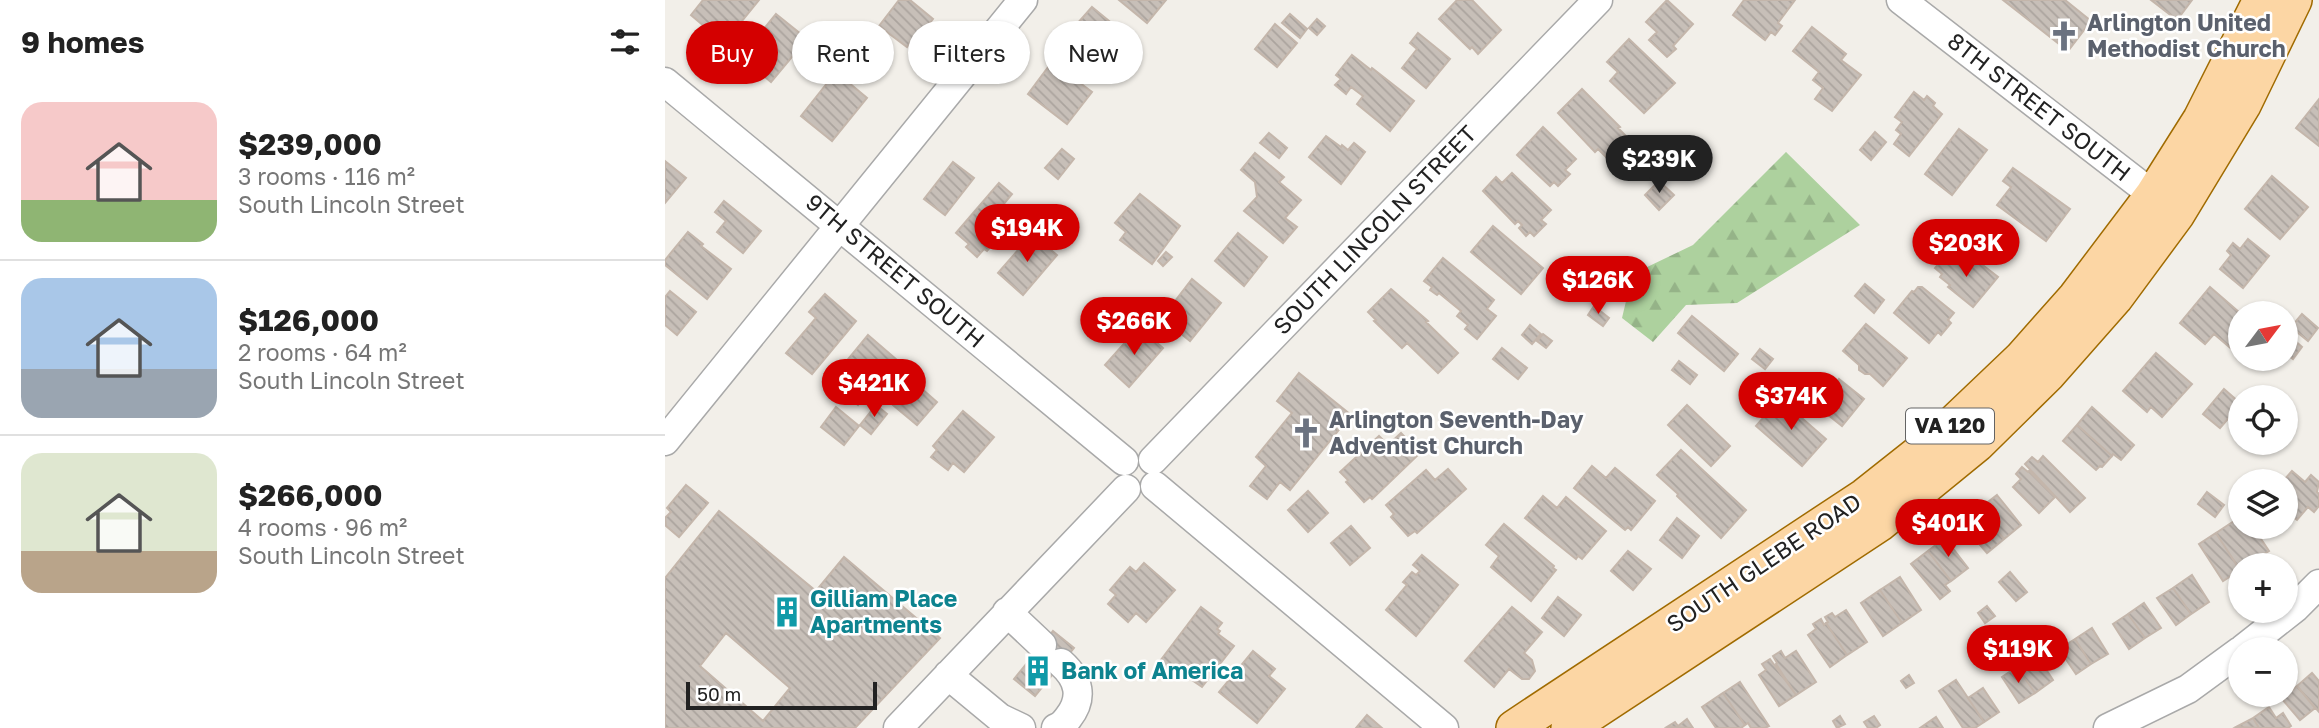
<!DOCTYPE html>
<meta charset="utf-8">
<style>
:root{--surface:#fff;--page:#f6f6f6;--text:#222;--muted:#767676;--line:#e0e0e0;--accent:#d40000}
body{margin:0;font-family:"Golos Text",sans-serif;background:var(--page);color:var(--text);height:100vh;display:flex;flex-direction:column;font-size:26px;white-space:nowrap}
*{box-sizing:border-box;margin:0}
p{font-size:23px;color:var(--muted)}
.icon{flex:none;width:38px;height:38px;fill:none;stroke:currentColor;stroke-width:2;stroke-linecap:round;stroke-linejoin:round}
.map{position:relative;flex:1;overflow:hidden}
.side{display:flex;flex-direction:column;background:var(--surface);width:665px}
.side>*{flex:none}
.guide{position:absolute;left:21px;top:21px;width:665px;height:63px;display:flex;gap:14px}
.needle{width:46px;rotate:58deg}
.buttons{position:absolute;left:1563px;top:301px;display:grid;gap:14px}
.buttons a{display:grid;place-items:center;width:70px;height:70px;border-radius:50%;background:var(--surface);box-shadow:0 2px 5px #0004;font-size:35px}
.scale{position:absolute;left:21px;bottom:18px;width:191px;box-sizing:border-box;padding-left:7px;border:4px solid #222;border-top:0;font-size:19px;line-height:24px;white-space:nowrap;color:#222;-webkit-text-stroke:5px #fff;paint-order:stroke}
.price{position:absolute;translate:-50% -60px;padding:0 16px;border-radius:24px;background:var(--accent);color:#fff;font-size:23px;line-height:46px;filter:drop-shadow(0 2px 4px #0008)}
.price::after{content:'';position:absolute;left:50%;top:42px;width:21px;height:16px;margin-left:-10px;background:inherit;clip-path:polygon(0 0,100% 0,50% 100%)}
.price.selected{background:#222;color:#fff}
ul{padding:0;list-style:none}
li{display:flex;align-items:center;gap:21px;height:175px;padding:0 21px}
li+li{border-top:2px solid var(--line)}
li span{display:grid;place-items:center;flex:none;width:196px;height:140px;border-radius:21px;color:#555}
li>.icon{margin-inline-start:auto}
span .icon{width:84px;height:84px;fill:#fffc;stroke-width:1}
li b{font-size:30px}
h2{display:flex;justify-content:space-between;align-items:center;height:84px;padding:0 21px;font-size:30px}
.pill{padding:0 24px;border-radius:32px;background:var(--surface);box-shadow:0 2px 5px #0004;font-size:24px;line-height:63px}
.pill.selected{background:var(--accent);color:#fff}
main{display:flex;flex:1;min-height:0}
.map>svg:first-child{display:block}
</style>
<main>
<section class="side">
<h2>9 homes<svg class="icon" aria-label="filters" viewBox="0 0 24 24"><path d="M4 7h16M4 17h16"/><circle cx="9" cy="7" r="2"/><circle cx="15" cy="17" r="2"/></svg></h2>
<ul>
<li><span style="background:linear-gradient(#f6c9c9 70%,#8fb573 0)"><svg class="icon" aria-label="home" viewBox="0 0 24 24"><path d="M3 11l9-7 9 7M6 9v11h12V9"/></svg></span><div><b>$239,000</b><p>3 rooms · 116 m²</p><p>South Lincoln Street</p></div></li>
<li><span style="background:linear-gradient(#a9c7e8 65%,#9aa5b1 0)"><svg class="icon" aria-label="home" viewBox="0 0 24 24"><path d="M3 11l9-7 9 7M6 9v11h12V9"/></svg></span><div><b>$126,000</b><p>2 rooms · 64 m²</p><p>South Lincoln Street</p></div></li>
<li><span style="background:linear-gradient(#dfe7d0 70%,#b9a48a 0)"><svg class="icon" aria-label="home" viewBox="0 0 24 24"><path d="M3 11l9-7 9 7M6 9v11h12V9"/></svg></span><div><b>$266,000</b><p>4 rooms · 96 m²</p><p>South Lincoln Street</p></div></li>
</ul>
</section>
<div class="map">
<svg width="1654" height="728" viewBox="0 0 1654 728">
<defs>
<pattern id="forest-firs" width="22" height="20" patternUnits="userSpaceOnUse" patternTransform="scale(1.75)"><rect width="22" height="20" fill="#add19e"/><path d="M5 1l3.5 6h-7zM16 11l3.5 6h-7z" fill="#95b388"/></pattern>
<pattern id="building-back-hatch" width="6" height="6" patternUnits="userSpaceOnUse" patternTransform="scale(1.75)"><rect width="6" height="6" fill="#c7bfb8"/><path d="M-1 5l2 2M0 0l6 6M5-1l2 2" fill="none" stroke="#aba49e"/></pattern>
</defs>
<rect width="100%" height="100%" fill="#f2efe9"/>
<path fill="url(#forest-firs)" d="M1121 152 1195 225 1072 303 1021 305 988 342 957 318 962 297 978 269 1028 245Z"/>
<path fill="url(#building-back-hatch)" stroke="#c4b6ab" stroke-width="2" fill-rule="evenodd" d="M38 0H94L59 43 26 15Z
M234 0H245L268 19 251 41 248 39 242 47 214 26Z
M454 0H501L482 23Z
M792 0H807L836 30 813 54 807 47 805 49 774 19Z
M1002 0 1028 24 1008 46 1011 49 1002 57 984 40 992 32 981 22Z
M1079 0H1130L1113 23 1117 26 1110 35 1106 32 1100 40 1068 15Z
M1338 0H1400L1426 21 1403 51Z
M1486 0H1527L1512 20Z
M427 7 466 39 444 66 404 33Z
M111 14 142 39 106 82 76 57Z
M625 14 642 29 635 38 617 23Z
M652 19 660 26 652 35 644 28Z
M610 24 632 43 612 67 590 49Z
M1147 27 1181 54 1176 60 1196 75 1167 111 1150 99 1158 88 1148 80 1154 72 1128 51Z
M753 33 785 59 761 88 737 68 752 49 745 43Z
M964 39 1010 83 979 113 945 81 953 72 942 62Z
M687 55 706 70 707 68 749 101 725 131 692 104 698 96 686 87 681 94 670 85 676 79 671 75Z
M387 62 427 92 402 124 363 94Z
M171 72 202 98 167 141 136 116Z
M917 89 955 127 953 128 961 136 945 155 941 157 933 149 930 152 893 113Z
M1249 92 1259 100 1262 96 1270 103 1268 106 1277 114 1244 156 1229 144 1236 134 1231 130 1237 122 1230 117Z
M1654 99V146L1631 128Z
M878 127 911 159 900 170 905 174 893 186 889 182 885 186 852 155Z
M1294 129 1322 150 1287 195 1260 174Z
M1210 132 1221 142 1206 160 1195 150Z
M604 133 622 148 614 158 595 143Z
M661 136 676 147 677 145 683 150 689 143 700 152 676 184 644 157Z
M397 149 409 159 393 179 380 168Z
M590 153 619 177 614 182 636 200 620 218 632 227 618 243 579 211 592 197 590 182 576 170Z
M0 161 21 178 0 203Z
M288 162 309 178 280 215 259 199Z
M1348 168 1405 209 1381 241 1332 205 1346 187 1338 181Z
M847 173 886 210 876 220 881 224 869 236 865 232 861 236 854 228 857 225 853 221 850 224 818 191 831 177 837 183Z
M1607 176 1643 207 1615 239 1580 209Z
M994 181 1009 195 994 210 980 195Z
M334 183 347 194 337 206 351 217 322 251 319 249 312 257 301 247 304 244 291 233Z
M475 194 515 226 487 264 455 240 461 232 450 223Z
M59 201 96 231 78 253 52 232 61 221 50 212Z
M828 226 878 268 856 294 806 252Z
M23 232 38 244 36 246 66 269 42 299 0 265V260Z
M573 233 602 257 579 286 550 261Z
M367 234 392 255 358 295 333 273Z
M1583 239 1604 256 1578 288 1555 269 1566 255 1562 251 1568 243 1575 249Z
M501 252 507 257 498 266 493 261Z
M1283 252 1304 269 1311 260 1333 277 1308 307 1283 287 1285 285 1275 277 1277 274 1270 268Z
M778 258 829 300 822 309 831 316 812 339 800 329 803 325 792 316 796 311 774 293 772 295 765 290 767 287 759 281Z
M918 272 933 284 925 293 910 281Z
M527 279 556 303 525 341 497 318Z
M1200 284 1219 300 1209 313 1190 296Z
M1253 287H1257L1289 313 1283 320 1286 323 1276 335 1273 332 1264 343 1229 313 1247 291 1249 292Z
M1545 287 1575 313V343L1569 351 1549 334 1540 344 1515 323Z
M726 289 763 321 761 322 793 353 773 373 742 343 737 348 709 321 711 320 703 312Z
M5 291 31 312 12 335 0 325V297Z
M160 294 191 321 147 374 121 353 151 318 144 312Z
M929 306 944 318 938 326 923 315Z
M457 309 467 317 457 329 448 321Z
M1637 314 1653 328 1643 341 1626 327Z
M1027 316 1073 354 1059 371 1013 333Z
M1201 324 1242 358 1218 386 1205 374H1200L1194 370V365L1178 351Z
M865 325 876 334 867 344 857 335Z
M474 327 498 348 464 387 440 365Z
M1621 333 1637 347 1628 359 1620 353Z
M878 334 887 341 881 348 872 341Z
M203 335 231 359 193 405 167 383 173 376 171 374Z
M837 348 862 368 853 379 828 359Z
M1095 349 1108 359 1100 369 1087 359Z
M1491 353 1527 384 1497 417 1486 407 1482 412 1458 391Z
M1014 361 1032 375 1025 384 1007 370Z
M634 373 686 415 625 490 615 482 602 499 585 486 601 466 591 457 627 413 612 401Z
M1174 379 1199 399 1177 426 1152 406Z
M248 381 272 402 252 425 228 405Z
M1559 389 1575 403V405L1555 428 1538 414Z
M1115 399 1161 439 1137 466 1091 426Z
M211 405 222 414 206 434 195 425Z
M1022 405 1065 446 1046 466 1003 425Z
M171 407 194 426 179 445 156 427Z
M1427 407 1469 445 1456 460 1448 454 1447 456 1412 425Z
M298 411 329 437 299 472 288 463 283 470 266 457 272 450 268 446Z
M1412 425 1447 456 1437 467 1435 466 1431 470 1398 441Z
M736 433 755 453 707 499 705 497 699 502 681 482 683 480 675 472 714 436 723 445Z
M1016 450 1081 510 1056 538 1012 496 1013 494 992 475Z
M1378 456 1420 498 1405 512 1360 464 1367 457 1373 462Z
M927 466 941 478 950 468 990 501 966 530 963 527 960 530 909 488Z
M1357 467 1363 472 1364 471 1390 497 1374 513 1348 487 1356 479 1351 474Z
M783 469 801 489 752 533 750 531 743 536 726 517 729 514 721 505 761 470 770 480Z
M1627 471 1640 482 1646 475 1654 482 1652 492 1654 494V506L1649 512 1643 507 1632 520 1620 511V481H1618Z
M21 485 43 503 14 537 1 526 0 518 6 512 2 508Z
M643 491 663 513 643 532 623 510Z
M1542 492 1559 505 1550 517 1533 504Z
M1332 495 1356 525 1339 539 1314 509Z
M878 496 892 508 901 497 941 531 917 559 913 556 911 559 860 518Z
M1314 509 1339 539 1322 553 1297 524Z
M54 511 151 591 179 557 275 638 190 728H0V578ZM61 633 125 688 98 721 35 666Z
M1575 517V527H1588L1604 551 1582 565H1575V570L1551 533Z
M1012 518 1034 536 1017 558 995 540Z
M839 524 889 566 888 568 891 570 866 601 826 567 834 556 821 545Z
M686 526 705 548 685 565 666 543Z
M1551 533 1575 570 1558 581 1534 544Z
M1280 538 1303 568 1286 581 1263 551Z
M963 551 986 569 968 590 946 571Z
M1263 551 1286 581 1280 585 1285 591 1275 599 1246 564Z
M757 555 793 585 751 636 721 610 742 585 738 582 747 572 751 575 755 571 748 565Z
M479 563 510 590 481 622 471 613 463 622 443 604 451 595 445 590 465 567 471 572Z
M1345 572 1362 592 1351 601 1334 582Z
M1527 575 1544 602 1526 614 1508 588Z
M1235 577 1256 610 1237 623 1215 590Z
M1508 588 1526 614 1511 625 1492 598Z
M1215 590 1237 623 1218 636 1196 603Z
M893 597 916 615 899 636 877 618Z
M1479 603 1496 628 1480 638 1463 614Z
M1322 606 1330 616 1320 623 1313 613Z
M536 607 557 623 552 629 555 631 553 634 569 646 537 687 512 670 507 677 492 665Z
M847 607 877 632 859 653 867 660 870 671 864 679H857L844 669 829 687 800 661Z
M1181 610 1202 642 1182 655 1161 623 1163 622 1160 617 1167 613 1170 617Z
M1463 614 1480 638 1464 649 1448 624Z
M1156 619 1159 625 1161 623 1182 655 1165 667 1143 635 1151 629 1148 624Z
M1427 628 1443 654 1426 664 1410 639Z
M388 631 409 648 370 696 349 679Z
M1410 639 1426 664 1411 674 1394 649Z
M588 651 610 669 604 676 620 689 592 723 554 692Z
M1116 651 1120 658 1131 651 1151 682 1131 695 1111 664 1112 663 1108 656Z
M1371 654 1388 680 1370 693 1352 667Z
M1105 659 1131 695 1114 706 1094 675 1101 670 1097 664Z
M1352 667 1370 693 1354 703 1337 677Z
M1647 673 1654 681V712L1632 686Z
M1244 675 1249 683 1241 688 1236 681Z
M1291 680 1319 722 1310 728H1298L1274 691Z
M1075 682 1104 726 1100 728H1086L1083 723 1080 725 1058 693Z
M1632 686 1650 708 1635 720 1617 699Z
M1318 688 1334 712 1319 722 1303 698Z
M1058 693 1080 725 1076 728H1051L1037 707Z
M1604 707 1611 718 1618 713 1626 726 1623 728H1594L1588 718Z
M702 715 717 728H691Z
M1175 716 1180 724 1172 728 1168 721Z
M1209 716 1215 725 1211 728H1203L1199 722Z
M1271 717 1278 728H1255Z
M1588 718 1594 728 1571 727Z
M1022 719 1028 728 1002 727 1010 722 1013 726Z"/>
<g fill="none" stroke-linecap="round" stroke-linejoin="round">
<g stroke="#a9a9a9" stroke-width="31">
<path id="minor" d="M1236 0 1505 208
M0 82 459 461
M0 441 358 0
M488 460 933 0
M490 486 779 728
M342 612 377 645
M1578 649 1630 608 1654 584
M283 675 335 718 356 728
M233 728 461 489
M391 728C397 726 399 723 403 718 419 698 414 679 396 663
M1443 728 1523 689 1575 651"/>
</g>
<g stroke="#a06b00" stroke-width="38">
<path id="major" d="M849 728 1200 496 1272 439 1356 359 1411 297 1488 195 1536 119 1596 0
M904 728 1214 524 1312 444 1383 374 1450 298 1512 214 1578 105 1629 0"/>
</g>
<use href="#minor" stroke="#fff" stroke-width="28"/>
<use href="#major" stroke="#fcd6a4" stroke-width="35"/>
</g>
<defs>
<g id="church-bare" transform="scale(2.415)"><path d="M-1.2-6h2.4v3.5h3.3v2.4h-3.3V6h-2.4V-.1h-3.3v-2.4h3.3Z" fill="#6b7280" stroke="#fff" stroke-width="2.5" paint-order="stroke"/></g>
<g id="building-bare" transform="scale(2.415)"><path d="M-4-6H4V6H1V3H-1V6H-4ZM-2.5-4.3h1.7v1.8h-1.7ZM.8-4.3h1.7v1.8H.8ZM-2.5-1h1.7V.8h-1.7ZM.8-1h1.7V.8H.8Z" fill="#0f9aa8" stroke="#fff" stroke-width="2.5" paint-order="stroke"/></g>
</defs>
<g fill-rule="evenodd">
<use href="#church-bare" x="1399" y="36"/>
<use href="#church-bare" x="641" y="433"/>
<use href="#building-bare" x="122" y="612"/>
<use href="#building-bare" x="373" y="671"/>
</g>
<g text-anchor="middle" stroke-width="5" stroke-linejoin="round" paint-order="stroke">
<rect fill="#fff" stroke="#646464" stroke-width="2" x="1241" y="408.5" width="88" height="35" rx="5"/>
<g font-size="21" font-weight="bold" fill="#222">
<text x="1285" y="433">VA 120</text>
</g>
<g font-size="23" font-weight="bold" fill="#5b616d" stroke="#fff" text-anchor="start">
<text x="1422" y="31">Arlington United<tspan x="1422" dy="26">Methodist Church</tspan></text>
<text x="664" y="428">Arlington Seventh-Day<tspan x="664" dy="26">Adventist Church</tspan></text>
</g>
<g font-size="23" fill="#222" stroke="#fff">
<text transform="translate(1374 107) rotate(38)" y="8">8TH STREET SOUTH</text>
<text transform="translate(710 230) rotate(-46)" y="8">SOUTH LINCOLN STREET</text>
<text transform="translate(230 271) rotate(40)" y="8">9TH STREET SOUTH</text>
<text transform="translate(1099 563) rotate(-34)" y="8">SOUTH GLEBE ROAD</text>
</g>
<g font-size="23" font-weight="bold" fill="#0d838f" stroke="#fff" text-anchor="start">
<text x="145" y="607">Gilliam Place<tspan x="145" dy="26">Apartments</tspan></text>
<text x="396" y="679">Bank of America</text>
</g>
</g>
</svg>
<div class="buttons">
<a><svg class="needle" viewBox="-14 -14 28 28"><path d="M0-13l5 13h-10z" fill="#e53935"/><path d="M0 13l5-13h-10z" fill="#767676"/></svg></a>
<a><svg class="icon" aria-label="locate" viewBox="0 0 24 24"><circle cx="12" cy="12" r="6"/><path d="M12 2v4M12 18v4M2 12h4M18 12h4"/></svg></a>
<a><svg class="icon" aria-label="layers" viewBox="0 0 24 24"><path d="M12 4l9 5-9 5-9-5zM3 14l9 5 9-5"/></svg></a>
<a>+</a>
<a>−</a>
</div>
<div class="scale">50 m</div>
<b class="price selected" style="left:994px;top:195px">$239K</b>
<b class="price" style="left:362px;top:264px">$194K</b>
<b class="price" style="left:1301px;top:279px">$203K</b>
<b class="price" style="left:933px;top:316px">$126K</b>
<b class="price" style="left:469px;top:357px">$266K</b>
<b class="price" style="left:209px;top:419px">$421K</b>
<b class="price" style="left:1126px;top:432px">$374K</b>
<b class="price" style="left:1283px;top:559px">$401K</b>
<b class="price" style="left:1353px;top:685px">$119K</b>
<div class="guide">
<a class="pill selected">Buy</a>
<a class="pill">Rent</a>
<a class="pill">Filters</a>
<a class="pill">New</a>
</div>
</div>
</main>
